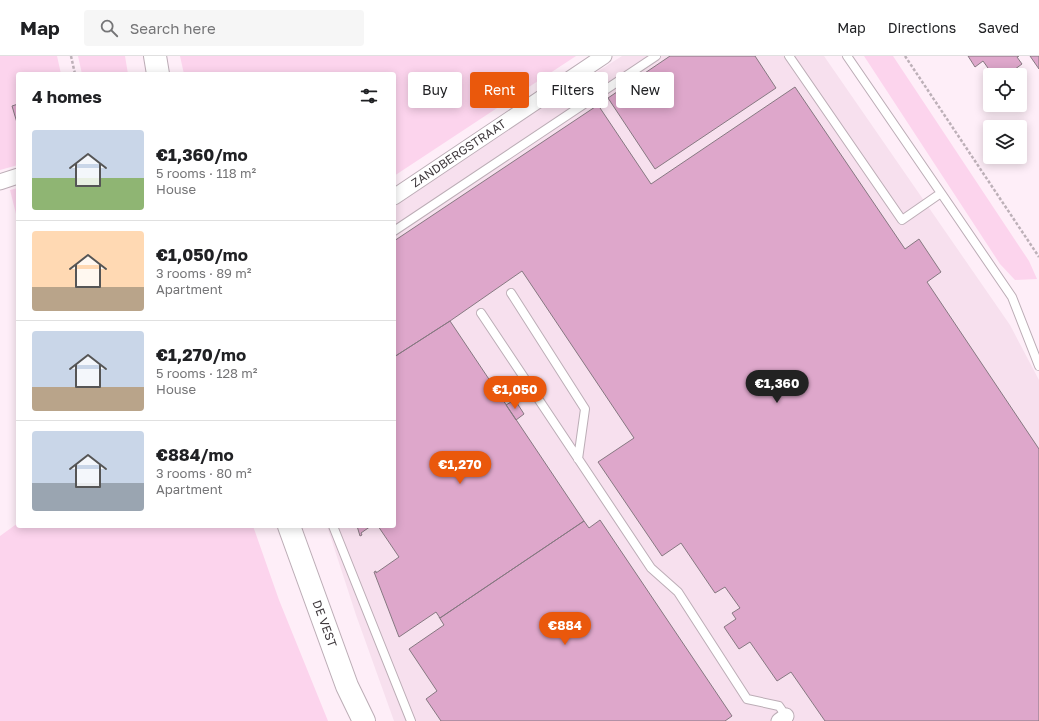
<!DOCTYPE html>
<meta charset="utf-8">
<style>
:root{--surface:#fff;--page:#f6f6f6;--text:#202124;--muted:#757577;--line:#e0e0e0;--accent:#ea580c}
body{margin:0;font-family:"Golos Text",sans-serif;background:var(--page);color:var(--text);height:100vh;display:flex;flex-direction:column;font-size:15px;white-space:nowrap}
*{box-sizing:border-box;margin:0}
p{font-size:13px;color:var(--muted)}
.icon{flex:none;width:22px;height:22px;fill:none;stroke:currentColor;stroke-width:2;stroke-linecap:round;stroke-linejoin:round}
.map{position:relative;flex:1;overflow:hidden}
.side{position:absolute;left:16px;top:16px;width:380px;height:456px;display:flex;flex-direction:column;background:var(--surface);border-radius:4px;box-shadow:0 2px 10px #0003}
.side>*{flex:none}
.hud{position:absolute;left:408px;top:16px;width:380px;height:36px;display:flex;gap:8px}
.tools{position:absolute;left:983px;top:12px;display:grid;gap:8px}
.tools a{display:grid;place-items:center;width:44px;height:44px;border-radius:4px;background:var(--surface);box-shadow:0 2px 10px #0003;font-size:20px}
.price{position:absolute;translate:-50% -34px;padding:0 9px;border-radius:14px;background:var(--accent);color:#fff;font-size:13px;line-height:26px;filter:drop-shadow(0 1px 2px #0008)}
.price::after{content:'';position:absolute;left:50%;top:24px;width:12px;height:9px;margin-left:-6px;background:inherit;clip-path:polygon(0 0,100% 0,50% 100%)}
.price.active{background:#222;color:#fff}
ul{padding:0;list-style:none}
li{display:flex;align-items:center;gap:12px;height:100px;padding:0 16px}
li+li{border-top:1px solid var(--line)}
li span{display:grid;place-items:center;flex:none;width:112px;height:80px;border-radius:4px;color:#555}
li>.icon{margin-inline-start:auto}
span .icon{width:48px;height:48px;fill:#fffc;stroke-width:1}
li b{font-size:17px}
h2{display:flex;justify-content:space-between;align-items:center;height:48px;padding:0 16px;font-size:17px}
.pill{padding:0 14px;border-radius:4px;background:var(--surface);box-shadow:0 2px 10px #0003;font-size:14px;line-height:36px}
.pill.active{background:var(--accent);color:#fff}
header{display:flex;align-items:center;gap:24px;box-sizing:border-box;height:56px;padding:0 20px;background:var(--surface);border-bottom:1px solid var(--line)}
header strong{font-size:19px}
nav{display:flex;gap:22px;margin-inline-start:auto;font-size:14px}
.search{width:280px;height:36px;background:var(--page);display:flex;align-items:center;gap:10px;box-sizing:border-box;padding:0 14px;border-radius:4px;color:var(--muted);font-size:15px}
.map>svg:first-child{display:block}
</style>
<header>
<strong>Map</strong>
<div class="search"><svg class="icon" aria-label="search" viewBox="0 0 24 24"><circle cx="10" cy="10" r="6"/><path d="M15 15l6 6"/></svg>Search here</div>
<nav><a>Map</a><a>Directions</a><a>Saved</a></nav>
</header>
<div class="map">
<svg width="1039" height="665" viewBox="0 0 1039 665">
<rect width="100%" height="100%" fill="#feeef8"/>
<path fill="#f7e0ee" d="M622 0H824L1010 269 1039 324V665H394L356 559 327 470H394V146Z"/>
<path fill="#fcd4ed" d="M0 0H57L61 18H18V109L0 114Z
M78 0H125L128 18H82Z
M180 0H576L394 120V18H184Z
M864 0H893L1029 205 1037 223 1015 224 1000 208Z
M18 132V166L10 134Z
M18 467V470H253L279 544 328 665H0V480Z"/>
<path fill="#dea7cb" stroke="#867881" d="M670 0H755L776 32 655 113 608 42Z
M968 0H1019L1017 1 1022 8 1007 19H993L983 5 975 11Z
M1030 0H1039V13Z
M795 31 905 193 919 183 941 216 927 226 1039 393V665H825L791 616 777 625 750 586 739 593 724 571 736 563 732 557 740 552 725 531 715 537 681 487 662 500 598 406 634 382 522 215 450 265 394 301V185L598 49 651 128Z
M18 48V70L12 50Z
M450 265 584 465 440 562 436 556 399 581 374 516 376 515V517L399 501 378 470H394V301Z
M511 346 513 349 517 347 524 358 516 364 506 349Z
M600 464 732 660 725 665H441L426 643 437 635 409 593 444 569 439 561 440 562 584 465 589 472Z
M357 470H371L361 477 362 479 360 480Z"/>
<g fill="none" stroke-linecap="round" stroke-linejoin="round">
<g stroke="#bcadb6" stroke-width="10">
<path id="lane" d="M789 0 902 164 941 137 847 0
M941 137 1012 241 1039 310
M394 175 656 0
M511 237 585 353 578 403
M481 257 651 512 678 536 747 643 779 650 788 663
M333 470 411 665"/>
</g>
<g stroke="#bcadb6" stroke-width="17">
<g id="street">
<path d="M0 126 18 120"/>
<path id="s1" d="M394 141 604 0"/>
<path d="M779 665 786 660"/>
</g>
</g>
<g stroke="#bcadb6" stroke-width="24">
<g id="primary">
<path d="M155 0 158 18"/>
<path id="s2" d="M289 470 347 630 364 665"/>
</g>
</g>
<path stroke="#bdb0b8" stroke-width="2.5" stroke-dasharray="3 2" stroke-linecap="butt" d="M71 0 75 18
M905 0 1039 201"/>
<use href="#lane" stroke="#fff" stroke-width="8"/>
<use href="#street" stroke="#fff" stroke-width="15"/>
<use href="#primary" stroke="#fff" stroke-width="22"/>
</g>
<g text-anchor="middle" stroke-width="3.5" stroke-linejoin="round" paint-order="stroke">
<g font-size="12" fill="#403a3e" stroke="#fff">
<text dy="4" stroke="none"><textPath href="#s1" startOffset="78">ZANDBERGSTRAAT</textPath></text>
<text dy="4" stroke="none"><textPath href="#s2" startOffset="104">DE VEST</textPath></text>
</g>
</g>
</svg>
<div class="tools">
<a><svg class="icon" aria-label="locate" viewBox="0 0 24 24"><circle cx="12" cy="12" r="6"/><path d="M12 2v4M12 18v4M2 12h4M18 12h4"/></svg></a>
<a><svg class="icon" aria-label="layers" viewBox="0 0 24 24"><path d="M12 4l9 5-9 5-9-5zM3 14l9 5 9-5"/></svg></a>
</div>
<b class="price active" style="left:777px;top:348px">€1,360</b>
<b class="price" style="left:515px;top:354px">€1,050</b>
<b class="price" style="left:460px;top:429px">€1,270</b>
<b class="price" style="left:565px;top:590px">€884</b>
<div class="hud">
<a class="pill">Buy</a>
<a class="pill active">Rent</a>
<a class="pill">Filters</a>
<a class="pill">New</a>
</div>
<section class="side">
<h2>4 homes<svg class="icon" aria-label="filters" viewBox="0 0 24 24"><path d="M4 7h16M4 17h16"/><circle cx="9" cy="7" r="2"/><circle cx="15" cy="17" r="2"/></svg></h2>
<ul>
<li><span style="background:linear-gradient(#c9d6e8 60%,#8fb573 0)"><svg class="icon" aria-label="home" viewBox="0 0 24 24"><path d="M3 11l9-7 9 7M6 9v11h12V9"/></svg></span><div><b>€1,360/mo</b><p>5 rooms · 118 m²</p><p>House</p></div></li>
<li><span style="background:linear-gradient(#ffd9b3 70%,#b9a48a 0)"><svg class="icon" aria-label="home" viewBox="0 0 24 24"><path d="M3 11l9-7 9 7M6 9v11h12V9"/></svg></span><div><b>€1,050/mo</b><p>3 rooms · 89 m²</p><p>Apartment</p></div></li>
<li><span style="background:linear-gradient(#c9d6e8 70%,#b9a48a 0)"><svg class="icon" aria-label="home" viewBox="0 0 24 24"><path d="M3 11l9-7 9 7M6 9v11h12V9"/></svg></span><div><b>€1,270/mo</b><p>5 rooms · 128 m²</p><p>House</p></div></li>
<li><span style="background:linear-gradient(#c9d6e8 65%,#9aa5b1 0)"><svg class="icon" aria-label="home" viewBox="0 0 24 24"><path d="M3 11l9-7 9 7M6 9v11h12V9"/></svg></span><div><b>€884/mo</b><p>3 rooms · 80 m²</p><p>Apartment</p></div></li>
</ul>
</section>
</div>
